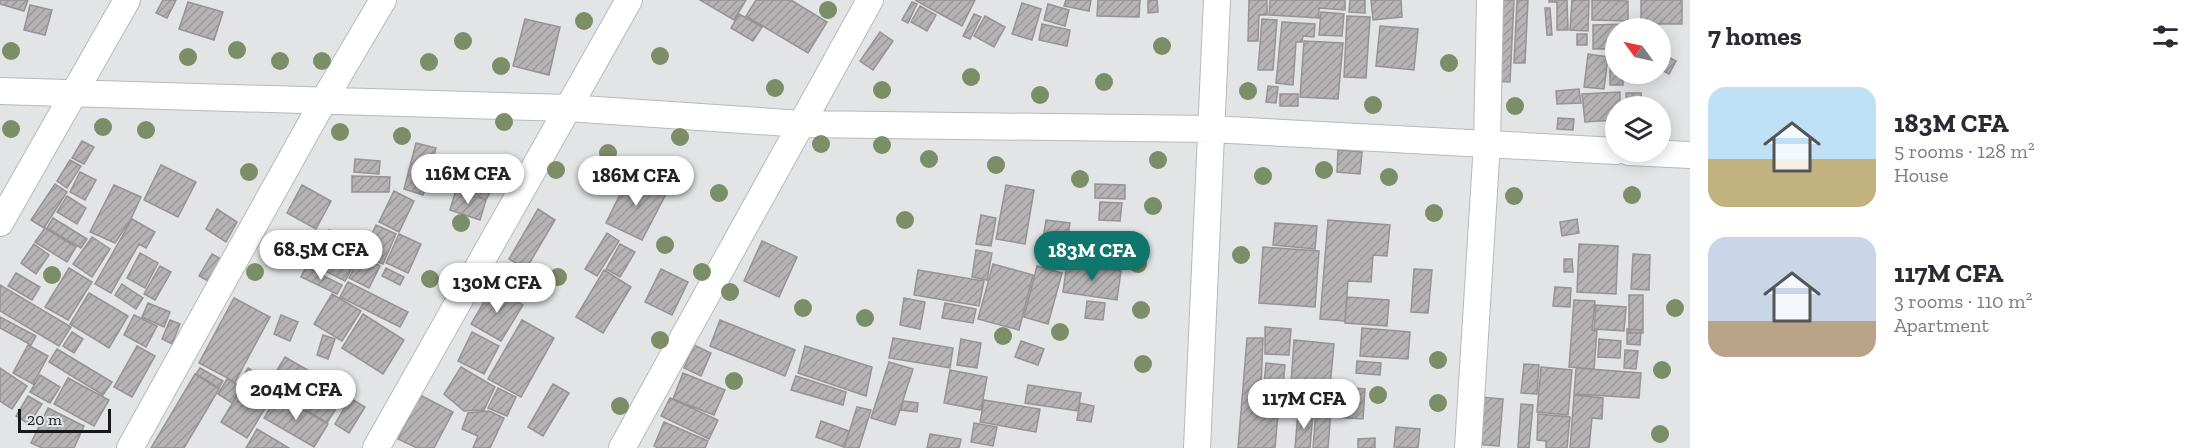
<!DOCTYPE html>
<meta charset="utf-8">
<style>
:root{--surface:#fff;--page:#f7f7f7;--text:#2b2b33;--muted:#7c7c81;--accent:#0f766e}
body{margin:0;font-family:"Zilla Slab",serif;background:var(--page);color:var(--text);height:100vh;display:flex;flex-direction:column;font-size:22px;white-space:nowrap}
*{box-sizing:border-box;margin:0}
p{font-size:20px;color:var(--muted)}
.icon{flex:none;width:33px;height:33px;fill:none;stroke:currentColor;stroke-width:2;stroke-linecap:round;stroke-linejoin:round}
.map{position:relative;flex:1;overflow:hidden}
.panel{display:flex;flex-direction:column;background:var(--surface);width:510px}
.panel>*{flex:none}
.needle{width:39px;rotate:303deg}
.tools{position:absolute;left:1605px;top:18px;display:grid;gap:12px}
.tools a{display:grid;place-items:center;width:66px;height:66px;border-radius:50%;background:var(--surface);box-shadow:0 3px 15px #0003;font-size:30px}
.scale{position:absolute;left:18px;bottom:15px;width:93px;box-sizing:border-box;padding-left:6px;border:3px solid #171819;border-top:0;font-size:16px;line-height:21px;white-space:nowrap;color:#171819;-webkit-text-stroke:4px #e2e4e6;paint-order:stroke}
.price{position:absolute;translate:-50% -51px;padding:0 14px;border-radius:21px;background:#fff;color:#222;font-size:20px;line-height:39px;filter:drop-shadow(0 2px 3px #0008)}
.price::after{content:'';position:absolute;left:50%;top:36px;width:18px;height:14px;margin-left:-9px;background:inherit;clip-path:polygon(0 0,100% 0,50% 100%)}
.price.selected{background:var(--accent);color:#fff}
ul{padding:0;list-style:none}
li{display:flex;align-items:center;gap:18px;height:150px;padding:0 18px}
li span{display:grid;place-items:center;flex:none;width:168px;height:120px;border-radius:18px;color:#555}
li>.icon{margin-inline-start:auto}
span .icon{width:72px;height:72px;fill:#fffc;stroke-width:1}
li b{font-size:26px}
h2{display:flex;justify-content:space-between;align-items:center;height:72px;padding:0 18px;font-size:26px}
main{display:flex;flex:1;min-height:0}
.map>svg:first-child{display:block}
</style>
<main>
<div class="map">
<svg width="1690" height="448" viewBox="0 0 1690 448">
<defs>
<pattern id="building-hatch" width="6" height="6" patternUnits="userSpaceOnUse" patternTransform="scale(1.5)"><rect width="6" height="6" fill="#b6b3b4"/><path d="M-1 1l2-2M0 6l6-6M5 7l2-2" fill="none" stroke="#9c999a"/></pattern>
</defs>
<rect width="100%" height="100%" fill="#e2e4e6"/>
<path fill="url(#building-hatch)" stroke="#969394" stroke-width="1.5" d="M0 0H28L24 11 0 4Z
M163 0H176L167 18 156 13Z
M700 0H746L734 20Z
M756 0H791L827 22 808 53 746 16Z
M915 0H975L962 26Z
M1066 0H1091L1089 11 1064 6Z
M1098 0H1140L1139 17 1097 16Z
M1148 0H1157L1158 12 1148 13Z
M1249 0H1267V15H1259L1258 41H1248Z
M1270 0H1345V10L1319 8V18L1269 15Z
M1350 0H1365V13L1349 12Z
M1371 0H1401L1402 17 1373 20Z
M1494 0H1514L1510 82 1491 81Z
M1517 0H1528L1525 63H1514Z
M1549 0H1567L1568 30H1557V2H1549Z
M1572 0H1589L1588 31 1570 30Z
M1592 0 1628 1V21L1592 20Z
M1641 0H1682V24H1641Z
M188 2 223 12 214 40 179 29Z
M912 2 917 4 908 23 902 20Z
M1022 3 1041 9 1032 40 1012 34Z
M1048 4 1069 10 1065 26 1044 20Z
M30 5 52 10 45 35 24 30Z
M920 6 936 15 927 31 911 22Z
M1545 8H1550L1552 35H1547Z
M1321 12 1344 14 1342 36 1319 35Z
M739 14 762 27 753 41 731 28Z
M974 14 981 17 970 39 963 36Z
M985 16 1005 27 994 47 974 36Z
M1347 16 1370 17 1366 78 1344 77Z
M525 19 560 27 549 75 513 66Z
M1262 19 1277 20 1273 70H1258Z
M1282 22 1315 24 1314 37 1303 36 1302 42H1296L1293 85 1276 83Z
M1042 24 1070 30 1067 46 1039 40Z
M1625 24V28H1616V49H1593V25Z
M1380 26 1418 29 1414 70 1376 66Z
M880 32 893 41 873 70 860 61Z
M1577 34H1587V45H1577Z
M1304 41 1343 43 1338 99 1300 97Z
M1660 53 1676 61 1669 74 1660 69Z
M1588 54 1608 57 1604 89 1584 87Z
M1610 55H1616V74H1623V85H1610Z
M1268 86 1278 87 1276 103 1266 102Z
M1579 89 1581 103 1557 104 1556 91Z
M1620 92V106H1616V120L1585 122 1582 94Z
M1626 93H1641L1642 105 1627 106Z
M1280 94H1298V106H1280Z
M1558 118 1574 119 1573 130 1557 129Z
M82 141 94 147 84 164 72 158Z
M416 143 436 148 423 195 404 189Z
M1338 150 1362 152 1360 174 1337 172Z
M355 159 380 161 379 174 354 172Z
M70 160 81 166 67 188 57 181Z
M480 161 501 172 486 200 465 188Z
M161 165 196 182 178 217 144 200Z
M80 172 96 180 85 200 70 192Z
M630 174 667 192 642 240 606 223Z
M352 176 390 177 389 192H352Z
M55 184 67 192 44 228 31 220Z
M1095 184 1125 185V199L1095 198Z
M114 185 141 197 131 219 115 243 90 232Z
M302 185 331 201 316 229 287 213Z
M1006 185 1034 190 1025 244 996 239Z
M456 190 486 200 480 220 450 210Z
M394 191 414 201 399 232 379 222Z
M67 196 86 208 77 224 57 212Z
M1100 202 1122 203 1120 221 1099 220Z
M217 209 237 222 226 242 206 229Z
M538 209 555 220 526 269 509 259Z
M981 215 996 218 991 246 976 244Z
M53 218 87 239 81 248 47 228Z
M132 219 155 232 146 248 139 244 111 293 95 284Z
M1577 219 1579 233 1562 236 1560 222Z
M1046 220 1070 223 1063 265 1039 262Z
M1328 220 1390 225 1387 256 1373 255 1371 282 1348 281 1345 321 1320 319Z
M1275 223 1317 226 1315 249 1273 245Z
M376 225 396 234 383 264 362 255Z
M45 228 76 247 67 262 35 242Z
M329 230 363 248 345 281 311 264Z
M296 232 317 243 305 264 285 253Z
M607 233 619 241 597 276 585 269Z
M399 234 421 244 408 273 386 263Z
M92 237 110 249 92 277 73 264Z
M762 241 797 257 779 297 744 281Z
M34 244 49 255 36 274 21 263Z
M620 244 635 252 620 277 606 269Z
M1080 244 1109 246 1108 264 1078 261Z
M1579 244 1618 246 1616 294 1577 292Z
M1263 247 1319 251 1315 307 1259 303Z
M976 250 992 253 987 280 972 277Z
M140 253 158 263 145 288 127 278Z
M212 254 221 259 208 281 199 276Z
M1633 254 1650 255 1649 290 1631 289Z
M361 256 380 266 369 288 349 278Z
M1564 259H1572L1573 272H1564Z
M1067 263 1121 271 1117 300 1063 292Z
M993 264 1033 275 1019 330 978 319Z
M160 266 171 272 155 300 144 294Z
M1037 266 1062 273 1048 324 1024 317Z
M306 267 342 285 337 294 301 277Z
M69 268 92 282 68 320 45 307Z
M386 268 404 277 400 285 382 276Z
M661 269 688 282 672 315 645 302Z
M1414 269 1432 270 1428 313 1411 312Z
M604 270 631 287 603 333 576 317Z
M918 270 984 281 979 306 914 295Z
M16 273 40 287 32 300 8 286Z
M348 282 408 312 400 327 340 297Z
M122 284 143 298 136 309 115 295Z
M0 285 71 327 59 346 0 311Z
M493 287 523 305 501 341 471 324Z
M1555 287 1571 288 1570 307 1553 306Z
M89 293 128 316 109 348 70 324Z
M332 294 361 311 342 341 314 324Z
M1629 295H1643V333H1629Z
M1347 297 1389 300 1387 326 1345 323Z
M234 298 270 317 235 382 199 363Z
M904 298 925 302 920 329 900 325Z
M1574 300 1595 301 1592 330H1597L1594 369 1569 367Z
M1087 301 1105 303 1103 320 1085 318Z
M148 303 170 312 164 327 142 317Z
M945 303 976 309 973 323 942 318Z
M1596 305 1626 307 1624 331 1594 329Z
M363 314 404 340 383 374 342 348Z
M134 315 157 326 146 347 124 335Z
M281 315 298 322 290 341 274 334Z
M0 317 36 336 31 345 0 328Z
M170 320 180 324 172 344 162 339Z
M522 320 554 338 521 397 488 379Z
M720 320 795 350 785 376 710 346Z
M1265 327 1291 329 1289 355 1265 354Z
M1362 328 1410 332 1408 359 1360 356Z
M1627 329 1641 330 1640 345 1627 344Z
M72 332 83 339 74 353 63 346Z
M472 332 499 346 484 374 458 361Z
M323 335 335 339 328 359 317 355Z
M893 338 953 348 950 368 889 358Z
M1247 338H1263L1260 413 1278 414 1275 448H1238Z
M961 339 981 343 977 368 957 365Z
M1599 339 1621 341 1620 358 1598 357Z
M1294 340 1334 344 1330 386 1291 383Z
M1021 341 1044 349 1038 365 1015 357Z
M28 345 48 356 33 384 13 373Z
M694 345 711 353 701 376 684 368Z
M137 346 155 356 132 397 114 387Z
M805 346 872 367 866 396 798 373Z
M57 349 112 382 103 395 49 362Z
M1625 350 1638 351 1636 369 1624 368Z
M285 357 311 372 294 400 268 385Z
M1357 361 1381 363 1380 375 1356 373Z
M889 362 913 369 895 425 871 418Z
M1266 363 1285 365 1283 386 1264 384Z
M1524 364 1539 365 1537 394 1521 393Z
M461 367 495 387 484 410 464 411 444 394Z
M1541 367 1572 370 1568 415 1537 412Z
M0 368 27 386 12 409 0 401Z
M200 368 223 381 219 388 196 374Z
M248 368 268 380 261 392 241 380Z
M1576 368 1641 373 1639 398 1574 394Z
M950 370 987 377 981 410 944 403Z
M683 373 725 390 714 415 673 399Z
M195 374 219 389 184 448H151Z
M40 375 60 387 50 403 30 392Z
M796 376 846 392 843 405 791 390Z
M68 378 109 400 94 426 54 404Z
M227 379 241 387 232 403 218 394Z
M309 381 315 386 302 407 296 404Z
M244 384 270 400 247 438 221 422Z
M553 384 569 393 543 436 528 427Z
M1028 385 1081 393 1078 411 1025 403Z
M1336 387 1365 389 1363 419 1334 417Z
M498 388 516 397 507 416 488 408Z
M319 389 340 402 327 423 306 410Z
M278 395 328 424 314 447 264 418Z
M420 395 453 412 434 448H417L398 439Z
M1574 395 1603 398 1602 419 1592 418 1589 448H1570Z
M28 396 42 404 29 424 16 416Z
M1478 397 1503 399 1499 446 1475 444Z
M350 398 365 407 349 433 335 424Z
M670 398 718 420 709 439 661 416Z
M984 400 1040 409 1036 432 980 422Z
M903 401 918 403 917 412 901 410Z
M1080 403 1094 406 1091 422 1077 420Z
M1521 404 1533 405 1529 448 1518 447Z
M857 407 871 410 859 448H844Z
M48 408 84 426 74 448H42L31 443Z
M1316 408 1331 409 1328 448H1313Z
M489 411 504 418 490 448H473L478 436 462 429 468 413Z
M1298 412 1313 413 1310 448H1295Z
M1538 414 1570 417 1567 448H1546V441L1537 440Z
M821 421 849 431 844 447 816 437Z
M664 422 708 441 705 448H658L654 446Z
M974 423 997 427 993 446 971 442Z
M1396 427 1420 429 1418 448 1394 447Z
M257 429 289 448H246Z
M930 434 961 439 959 448H927Z
M1375 438V448H1358V439Z"/>
<g fill="none" stroke-linecap="round" stroke-linejoin="round">
<g stroke="#b7b9bb" stroke-width="28">
<path id="minor" d="M0 91 567 108 803 124 1211 129 1616 151
M1629 152 1690 155
M0 223 127 0
M130 448 324 100 383 0
M376 448 629 0
M622 448 870 0
M1197 448 1217 0
M1468 448 1487 143 1490 0"/>
</g>
<use href="#minor" stroke="#fff" stroke-width="26"/>
</g>
<g fill="#7c8d68">
<circle cx="828" cy="10" r="9"/>
<circle cx="584" cy="21" r="9"/>
<circle cx="463" cy="41" r="9"/>
<circle cx="1162" cy="46" r="9"/>
<circle cx="237" cy="50" r="9"/>
<circle cx="11" cy="51" r="9"/>
<circle cx="660" cy="56" r="9"/>
<circle cx="188" cy="57" r="9"/>
<circle cx="280" cy="61" r="9"/>
<circle cx="322" cy="61" r="9"/>
<circle cx="429" cy="62" r="9"/>
<circle cx="1449" cy="63" r="9"/>
<circle cx="501" cy="66" r="9"/>
<circle cx="971" cy="77" r="9"/>
<circle cx="1104" cy="82" r="9"/>
<circle cx="775" cy="88" r="9"/>
<circle cx="882" cy="90" r="9"/>
<circle cx="1248" cy="91" r="9"/>
<circle cx="1040" cy="95" r="9"/>
<circle cx="1373" cy="105" r="9"/>
<circle cx="1515" cy="106" r="9"/>
<circle cx="504" cy="122" r="9"/>
<circle cx="103" cy="127" r="9"/>
<circle cx="11" cy="129" r="9"/>
<circle cx="146" cy="130" r="9"/>
<circle cx="340" cy="132" r="9"/>
<circle cx="402" cy="136" r="9"/>
<circle cx="680" cy="137" r="9"/>
<circle cx="821" cy="144" r="9"/>
<circle cx="882" cy="145" r="9"/>
<circle cx="608" cy="153" r="9"/>
<circle cx="929" cy="159" r="9"/>
<circle cx="1158" cy="160" r="9"/>
<circle cx="996" cy="165" r="9"/>
<circle cx="556" cy="170" r="9"/>
<circle cx="1324" cy="170" r="9"/>
<circle cx="249" cy="172" r="9"/>
<circle cx="1263" cy="176" r="9"/>
<circle cx="1389" cy="177" r="9"/>
<circle cx="1080" cy="179" r="9"/>
<circle cx="719" cy="193" r="9"/>
<circle cx="1632" cy="195" r="9"/>
<circle cx="1514" cy="196" r="9"/>
<circle cx="1153" cy="206" r="9"/>
<circle cx="1434" cy="213" r="9"/>
<circle cx="905" cy="220" r="9"/>
<circle cx="461" cy="223" r="9"/>
<circle cx="665" cy="245" r="9"/>
<circle cx="1241" cy="255" r="9"/>
<circle cx="1138" cy="264" r="9"/>
<circle cx="255" cy="272" r="9"/>
<circle cx="702" cy="272" r="9"/>
<circle cx="52" cy="275" r="9"/>
<circle cx="558" cy="277" r="9"/>
<circle cx="430" cy="279" r="9"/>
<circle cx="730" cy="292" r="9"/>
<circle cx="803" cy="308" r="9"/>
<circle cx="1675" cy="308" r="9"/>
<circle cx="1141" cy="310" r="9"/>
<circle cx="865" cy="318" r="9"/>
<circle cx="1060" cy="332" r="9"/>
<circle cx="1003" cy="336" r="9"/>
<circle cx="660" cy="340" r="9"/>
<circle cx="1438" cy="360" r="9"/>
<circle cx="1143" cy="364" r="9"/>
<circle cx="1662" cy="370" r="9"/>
<circle cx="734" cy="381" r="9"/>
<circle cx="1378" cy="395" r="9"/>
<circle cx="1438" cy="403" r="9"/>
<circle cx="620" cy="406" r="9"/>
<circle cx="1660" cy="434" r="9"/>
</g>
</svg>
<div class="tools">
<a><svg class="needle" viewBox="-14 -14 28 28"><path d="M0-13l5 13h-10z" fill="#e53935"/><path d="M0 13l5-13h-10z" fill="#7c7c81"/></svg></a>
<a><svg class="icon" aria-label="layers" viewBox="0 0 24 24"><path d="M12 4l9 5-9 5-9-5zM3 14l9 5 9-5"/></svg></a>
</div>
<div class="scale">20 m</div>
<b class="price" style="left:468px;top:205px">116M CFA</b>
<b class="price" style="left:636px;top:207px">186M CFA</b>
<b class="price" style="left:321px;top:281px">68.5M CFA</b>
<b class="price selected" style="left:1092px;top:282px">183M CFA</b>
<b class="price" style="left:497px;top:314px">130M CFA</b>
<b class="price" style="left:296px;top:421px">204M CFA</b>
<b class="price" style="left:1304px;top:430px">117M CFA</b>
</div>
<section class="panel">
<h2>7 homes<svg class="icon" aria-label="filters" viewBox="0 0 24 24"><path d="M4 7h16M4 17h16"/><circle cx="9" cy="7" r="2"/><circle cx="15" cy="17" r="2"/></svg></h2>
<ul>
<li><span style="background:linear-gradient(#bfe0f5 60%,#c2b280 0)"><svg class="icon" aria-label="home" viewBox="0 0 24 24"><path d="M3 11l9-7 9 7M6 9v11h12V9"/></svg></span><div><b>183M CFA</b><p>5 rooms · 128 m²</p><p>House</p></div></li>
<li><span style="background:linear-gradient(#c9d6e8 70%,#b9a48a 0)"><svg class="icon" aria-label="home" viewBox="0 0 24 24"><path d="M3 11l9-7 9 7M6 9v11h12V9"/></svg></span><div><b>117M CFA</b><p>3 rooms · 110 m²</p><p>Apartment</p></div></li>
</ul>
</section>
</main>
